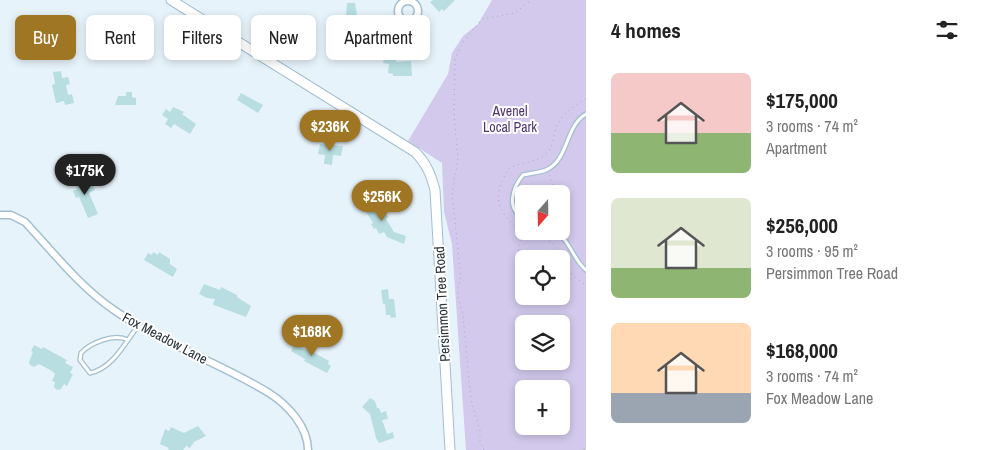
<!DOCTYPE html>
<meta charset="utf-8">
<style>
:root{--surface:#fff;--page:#f2f2f2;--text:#222;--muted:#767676;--accent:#9f7624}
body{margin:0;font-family:"Archivo Narrow",sans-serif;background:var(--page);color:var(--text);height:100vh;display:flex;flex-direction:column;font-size:19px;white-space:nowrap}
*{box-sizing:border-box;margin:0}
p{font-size:16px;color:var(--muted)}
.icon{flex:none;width:28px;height:28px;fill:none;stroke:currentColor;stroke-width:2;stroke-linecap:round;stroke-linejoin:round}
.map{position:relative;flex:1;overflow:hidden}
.drawer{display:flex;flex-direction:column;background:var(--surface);width:400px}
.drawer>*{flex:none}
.guide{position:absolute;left:15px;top:15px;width:475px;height:45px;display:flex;gap:10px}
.needle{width:32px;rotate:200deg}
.tools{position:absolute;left:515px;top:185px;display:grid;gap:10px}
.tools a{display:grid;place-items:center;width:55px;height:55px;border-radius:8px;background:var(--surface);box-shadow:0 2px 8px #0003;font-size:25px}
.price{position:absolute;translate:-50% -42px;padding:0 11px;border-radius:18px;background:var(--accent);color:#fff;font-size:16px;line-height:32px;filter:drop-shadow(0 1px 2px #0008)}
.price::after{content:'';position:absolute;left:50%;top:30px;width:15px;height:11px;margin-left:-8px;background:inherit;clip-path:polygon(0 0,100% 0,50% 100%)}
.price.active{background:#222;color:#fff}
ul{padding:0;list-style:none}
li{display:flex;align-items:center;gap:15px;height:125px;padding:0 25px}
li span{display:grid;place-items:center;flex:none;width:140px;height:100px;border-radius:8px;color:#555}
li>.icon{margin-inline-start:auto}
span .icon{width:60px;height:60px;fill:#fffc;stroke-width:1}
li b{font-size:21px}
h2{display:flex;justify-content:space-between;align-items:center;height:60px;padding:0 25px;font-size:21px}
.pill{padding:0 18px;border-radius:8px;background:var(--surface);box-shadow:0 2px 8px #0003;font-size:18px;line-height:45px}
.pill.active{background:var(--accent);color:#fff}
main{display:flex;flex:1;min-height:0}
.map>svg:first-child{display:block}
</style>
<main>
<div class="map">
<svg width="586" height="450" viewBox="0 0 586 450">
<rect width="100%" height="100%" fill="#e7f3fa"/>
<path fill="#d2c9ec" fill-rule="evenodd" d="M492 0H586V450H466L452 244 444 212 442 163 408 141 448 74 452 53 463 36 478 24ZM524 194H561V231H524ZM524 259H561V296H524ZM524 324H561V361H524ZM524 389H561V426H524Z"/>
<path fill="#b8dee2" d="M433 0H455L444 11 442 9 439 12 430 2Z
M347 3H355L357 15 355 30 364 39 354 50 348 43 339 29V19L346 17Z
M387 47H395L396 62 411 61 412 76H393V74L388 73 389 64 383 63Z
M61 71 62 78 68 77 70 84 66 85 68 95 72 94 74 103 65 105 64 101 56 103 52 85 55 84 53 72Z
M126 92H132V97L136 98V105H115L118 96H126Z
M241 93 263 105 258 113 237 100Z
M173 107 184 112 182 114 196 124 190 134 174 124 171 128 165 124 168 119 162 115 166 109 170 112Z
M320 144 343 146 341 156 333 155 332 165 324 164 325 155 318 154Z
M81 176 85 185 92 183 95 190 89 193 98 214 88 218 79 197 76 198 73 191 77 189 73 179Z
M372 199 379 208 381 206 388 217 386 219 394 232 406 236 404 244 387 237 384 232 379 234 376 228 374 229 371 224 373 223 365 210 368 208 366 203Z
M153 252 158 255 159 252 170 259V264L177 269 173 277 144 260 148 253 152 255Z
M204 284 220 290 221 287 237 295V297L251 306 246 317 214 305 213 304 215 299 207 298 199 294Z
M388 289 389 299H394L396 317 391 318 390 315H386L385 304H383L381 290Z
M312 340 316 342 311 351 329 361 328 364 331 366 327 373 304 361 305 359 291 351 295 344 306 350Z
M34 345 42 349 43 347 67 360 65 363 73 367 70 373 73 374 67 386 64 384 61 389 57 390 54 387 55 382 52 381 55 374 52 371 39 364 34 367 30 365 29 362 33 352 31 351Z
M370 398 375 401 377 408H379L381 413 386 411 388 419 382 420 387 434 393 432 394 438 379 443 376 438 370 414 362 407Z
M198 426 206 436 194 442 190 448 186 446 183 450H168L169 448 160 444 165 429 169 431 171 427 184 433Z"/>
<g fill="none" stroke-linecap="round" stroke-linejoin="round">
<g stroke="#a2bed0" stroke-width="5.5">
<path id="service" d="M524 218C505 209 513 187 523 175 530 173 539 173 546 170 569 160 565 126 586 114
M554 231C570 239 573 260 586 270
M128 340C114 333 90 343 81 353L80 360 90 373C113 368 124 344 138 326"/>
</g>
<g stroke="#a2bed0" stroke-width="9">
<path id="minor" d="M398 11a10 10 0 1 1 20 0a10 10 0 1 1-20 0Z
M0 215H11L25 222C52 251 81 288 114 310 162 344 219 362 269 393 288 405 308 427 308 450"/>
</g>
<g stroke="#a2bed0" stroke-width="11">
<path id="secondary" d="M171 0 415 152C427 164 431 175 435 190L450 450"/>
</g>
<path stroke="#a3aeb5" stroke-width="1" stroke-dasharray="1 4" stroke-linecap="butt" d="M586 99C574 106 563 113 557 125 553 135 554 146 546 154 537 162 520 163 509 168 496 190 493 203 511 223 515 227 518 232 523 234 532 239 543 236 552 243 567 256 564 273 586 285
M549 175 554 188 558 194
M561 194 566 197 563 201 564 213 561 226
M522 235C518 247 516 254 524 265
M561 271 567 269
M522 282 524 280
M484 450 480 441V430L472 404 469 382 463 314 458 298V287L461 279 452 192 458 161 454 112 455 59 463 42 482 19 515 13 531 0
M584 450 586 446"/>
<use href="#service" stroke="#fff" stroke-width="3"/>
<use href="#minor" stroke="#fff" stroke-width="6"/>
<use href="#secondary" stroke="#fff" stroke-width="9"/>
</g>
<g text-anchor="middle" stroke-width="4" stroke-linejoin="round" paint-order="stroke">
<g font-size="14" fill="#4b3673" stroke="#fff">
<text x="510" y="116">Avenel<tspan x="510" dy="16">Local Park</tspan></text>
</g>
<g font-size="14" fill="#273239" stroke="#fff">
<text transform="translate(442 304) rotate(-93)" y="5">Persimmon Tree Road</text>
<text transform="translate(165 338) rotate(28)" y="5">Fox Meadow Lane</text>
</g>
</g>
</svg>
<div class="tools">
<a><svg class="needle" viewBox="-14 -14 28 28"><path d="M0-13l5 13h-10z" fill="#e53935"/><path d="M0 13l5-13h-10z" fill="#767676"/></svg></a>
<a><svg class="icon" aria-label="locate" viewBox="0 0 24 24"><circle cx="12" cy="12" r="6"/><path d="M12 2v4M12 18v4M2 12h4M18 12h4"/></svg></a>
<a><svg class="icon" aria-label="layers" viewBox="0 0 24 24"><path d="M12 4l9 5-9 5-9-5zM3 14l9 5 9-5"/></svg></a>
<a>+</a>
</div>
<b class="price" style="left:330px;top:152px">$236K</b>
<b class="price active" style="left:85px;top:196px">$175K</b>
<b class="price" style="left:382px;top:222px">$256K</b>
<b class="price" style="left:312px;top:357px">$168K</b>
<div class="guide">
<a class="pill active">Buy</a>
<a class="pill">Rent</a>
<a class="pill">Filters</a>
<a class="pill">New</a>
<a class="pill">Apartment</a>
</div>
</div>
<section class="drawer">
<h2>4 homes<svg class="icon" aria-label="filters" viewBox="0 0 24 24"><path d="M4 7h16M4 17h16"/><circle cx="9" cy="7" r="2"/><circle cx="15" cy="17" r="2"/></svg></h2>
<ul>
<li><span style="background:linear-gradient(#f6c9c9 60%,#8fb573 0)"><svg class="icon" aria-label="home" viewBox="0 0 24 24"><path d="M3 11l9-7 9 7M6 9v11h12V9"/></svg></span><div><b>$175,000</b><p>3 rooms · 74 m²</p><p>Apartment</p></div></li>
<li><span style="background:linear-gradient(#dfe7d0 70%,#8fb573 0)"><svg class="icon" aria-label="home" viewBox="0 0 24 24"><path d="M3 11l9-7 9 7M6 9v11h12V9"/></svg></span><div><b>$256,000</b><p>3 rooms · 95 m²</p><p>Persimmon Tree Road</p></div></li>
<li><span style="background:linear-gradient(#ffd9b3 70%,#9aa5b1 0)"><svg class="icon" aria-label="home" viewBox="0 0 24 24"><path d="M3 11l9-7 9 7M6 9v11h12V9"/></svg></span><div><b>$168,000</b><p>3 rooms · 74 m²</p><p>Fox Meadow Lane</p></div></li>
</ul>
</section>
</main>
